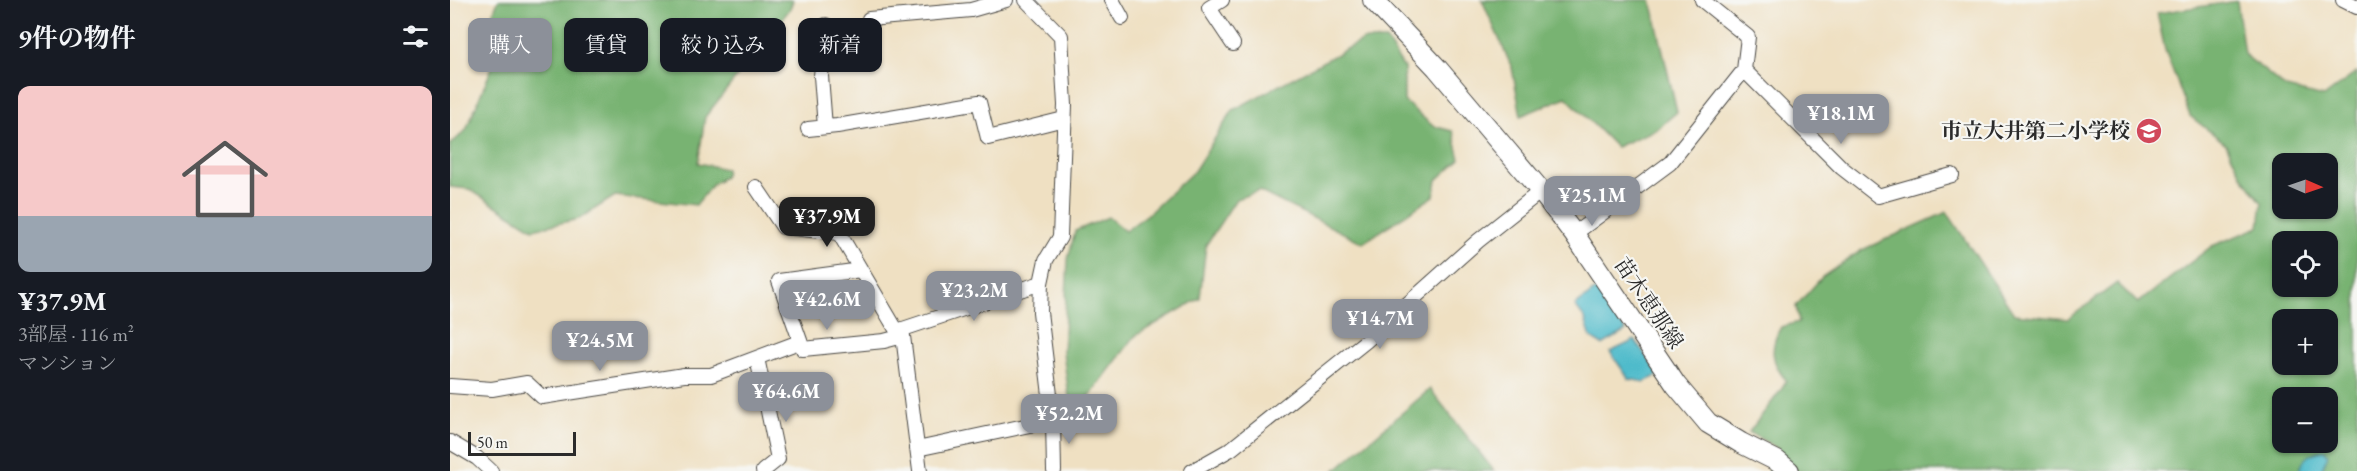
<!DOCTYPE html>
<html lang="ja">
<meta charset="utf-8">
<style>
:root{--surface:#171b24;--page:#242831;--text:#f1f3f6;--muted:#9ea1a6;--accent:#8c9099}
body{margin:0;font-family:"EB Garamond","Noto Serif JP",serif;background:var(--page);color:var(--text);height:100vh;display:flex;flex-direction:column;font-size:22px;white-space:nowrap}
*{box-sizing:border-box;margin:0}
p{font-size:20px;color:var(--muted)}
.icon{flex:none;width:33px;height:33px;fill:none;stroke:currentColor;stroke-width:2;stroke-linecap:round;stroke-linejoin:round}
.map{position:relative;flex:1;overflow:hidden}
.drawer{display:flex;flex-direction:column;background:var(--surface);width:450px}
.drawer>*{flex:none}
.banner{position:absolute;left:18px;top:18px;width:570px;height:54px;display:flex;gap:12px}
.needle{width:39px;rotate:92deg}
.buttons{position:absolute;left:1822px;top:153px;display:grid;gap:12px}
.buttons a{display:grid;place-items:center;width:66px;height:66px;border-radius:12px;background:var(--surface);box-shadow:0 2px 4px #0004;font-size:30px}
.scale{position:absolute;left:18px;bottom:15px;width:108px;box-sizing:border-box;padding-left:6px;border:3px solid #2b2b2b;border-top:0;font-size:16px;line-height:21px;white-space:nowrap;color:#2b2b2b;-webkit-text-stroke:4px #f6f6f2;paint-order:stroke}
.price{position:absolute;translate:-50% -51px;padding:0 14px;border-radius:12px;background:var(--accent);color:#fff;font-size:20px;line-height:39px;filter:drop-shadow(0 2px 3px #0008)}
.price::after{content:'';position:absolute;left:50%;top:36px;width:18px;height:14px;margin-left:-9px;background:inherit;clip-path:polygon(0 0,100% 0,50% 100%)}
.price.current{background:#222;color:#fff}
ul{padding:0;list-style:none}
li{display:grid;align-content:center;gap:12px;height:318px;padding:0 18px}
li span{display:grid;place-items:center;height:186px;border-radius:12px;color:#555}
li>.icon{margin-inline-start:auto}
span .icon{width:108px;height:108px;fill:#fffc;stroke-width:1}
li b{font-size:26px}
h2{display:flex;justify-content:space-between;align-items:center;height:72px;padding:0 18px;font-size:26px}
.tag{padding:0 21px;border-radius:12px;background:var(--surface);box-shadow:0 2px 4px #0004;font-size:21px;line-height:54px}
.tag.current{background:var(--accent);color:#fff}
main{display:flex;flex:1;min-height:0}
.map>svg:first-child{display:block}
</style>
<main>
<section class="drawer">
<h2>9件の物件<svg class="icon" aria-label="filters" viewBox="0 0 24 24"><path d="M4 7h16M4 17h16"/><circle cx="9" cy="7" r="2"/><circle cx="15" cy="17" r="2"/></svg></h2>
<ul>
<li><span style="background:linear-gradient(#f6c9c9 70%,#9aa5b1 0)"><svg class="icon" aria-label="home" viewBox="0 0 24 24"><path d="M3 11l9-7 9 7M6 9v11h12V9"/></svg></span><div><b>¥37.9M</b><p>3部屋 · 116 m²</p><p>マンション</p></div></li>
</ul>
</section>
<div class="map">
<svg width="1907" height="471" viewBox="0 0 1907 471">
<rect width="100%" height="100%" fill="#f6f6f2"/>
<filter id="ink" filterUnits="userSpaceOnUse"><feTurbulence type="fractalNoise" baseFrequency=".0167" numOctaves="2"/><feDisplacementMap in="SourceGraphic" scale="12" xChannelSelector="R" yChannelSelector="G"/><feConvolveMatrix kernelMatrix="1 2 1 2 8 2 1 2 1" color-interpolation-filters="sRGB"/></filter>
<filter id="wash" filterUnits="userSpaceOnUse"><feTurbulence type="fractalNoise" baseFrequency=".008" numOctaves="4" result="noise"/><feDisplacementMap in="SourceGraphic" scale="24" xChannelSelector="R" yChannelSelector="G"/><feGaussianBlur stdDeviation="1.35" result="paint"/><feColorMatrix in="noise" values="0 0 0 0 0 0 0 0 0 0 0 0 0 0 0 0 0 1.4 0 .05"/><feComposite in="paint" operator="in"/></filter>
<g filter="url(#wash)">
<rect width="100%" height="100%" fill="#efe0c2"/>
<path fill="#78b372" stroke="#526f4e" stroke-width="1.5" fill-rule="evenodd" d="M48 0H343L340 9 255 117 248 163 276 169 275 176 262 185 246 205 165 196 129 219 83 229 19 189 0 187V145L16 130 48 53 41 19Z
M1032 0H1201L1227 112 1207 129 1166 147 1116 97 1071 116 1062 68Z
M1787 1 1794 54 1836 88 1874 97 1907 72V471H1318L1327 448 1299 432 1331 390 1336 380C1321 363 1319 347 1331 327L1349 322 1346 306 1372 277 1412 250 1497 212 1564 314 1618 319 1667 283 1688 303 1762 246 1809 227 1812 203 1791 174 1776 144 1740 116 1715 50 1707 13ZM1833 164H1878V208H1833ZM1833 242H1878V286H1833ZM1833 320H1878V364H1833ZM1833 398H1878V442H1833Z
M913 40H936L954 68V101L983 126 1003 131 1010 159 987 180 984 196 913 243 809 191 786 199 756 245 750 298 685 336 622 419 613 352 618 259 625 231 658 217 675 231 698 214 744 171 783 110Z
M980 389 1044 471H884Z"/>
<path fill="#4fbbcb" stroke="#3d737b" stroke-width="1.5" d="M1147 289 1176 331 1152 345 1141 338 1135 319 1125 306Z
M1185 340 1209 375 1194 382 1179 379 1160 352Z
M1875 450 1878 455 1871 471H1849C1853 456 1861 453 1875 450Z"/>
</g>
<g filter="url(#ink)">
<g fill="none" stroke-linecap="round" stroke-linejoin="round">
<g stroke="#484642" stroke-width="16">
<path id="street" d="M576 0 611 36 615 105 610 237 596 260 591 283 590 312 603 420 604 471
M662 0 672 18
M772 0 759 8 783 44
M1893 0 1907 7
M419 19 521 10 556 0
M1294 70 1392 168 1428 196 1502 175
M375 127 371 76 376 25
M358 129 387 126 529 102 538 138 614 119
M306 187 333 227 389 233 447 331 453 336 470 471
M1124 234 1220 163 1294 70 1298 37 1252 0
M411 270 329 281 353 349 434 341 453 336
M447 331 591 283
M307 358 328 459 313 471
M0 386 42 389 77 383 92 397 234 375H261L349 342
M0 442 27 458 41 471
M467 449 603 420
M742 471 781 449 916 341 1028 241 1091 191"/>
</g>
<g stroke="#484642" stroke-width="22">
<path id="secondary" d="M923 0 987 68 1091 191 1124 234 1226 385 1258 423 1291 443 1327 461 1339 471"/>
</g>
<use href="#street" stroke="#fff" stroke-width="14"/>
<use href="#secondary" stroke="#fff" stroke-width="20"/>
</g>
</g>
<defs>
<g id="school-disc" transform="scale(1.35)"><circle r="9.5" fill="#d1495b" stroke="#f6f6f2"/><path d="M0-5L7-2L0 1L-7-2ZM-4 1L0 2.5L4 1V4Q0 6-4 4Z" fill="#fff"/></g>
</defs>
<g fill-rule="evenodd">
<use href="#school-disc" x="1699" y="131"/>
</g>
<g text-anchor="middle" stroke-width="4.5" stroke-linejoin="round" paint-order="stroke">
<g font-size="21" font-weight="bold" fill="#2b2b2b" stroke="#f6f6f2" text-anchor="end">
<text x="1680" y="138">市立大井第二小学校</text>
</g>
<g font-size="21" fill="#2b2b2b" stroke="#f6f6f2">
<text transform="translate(1199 303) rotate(56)" y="7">苗木恵那線</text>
</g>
</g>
</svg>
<div class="buttons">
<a><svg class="needle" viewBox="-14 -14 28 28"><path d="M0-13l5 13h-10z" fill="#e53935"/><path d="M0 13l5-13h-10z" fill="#9ea1a6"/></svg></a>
<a><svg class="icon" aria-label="locate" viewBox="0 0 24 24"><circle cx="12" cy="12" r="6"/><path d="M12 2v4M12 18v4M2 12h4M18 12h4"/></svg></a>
<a>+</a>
<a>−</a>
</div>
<div class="scale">50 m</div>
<b class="price" style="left:1391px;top:145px">¥18.1M</b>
<b class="price" style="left:1142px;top:227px">¥25.1M</b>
<b class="price current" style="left:377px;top:248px">¥37.9M</b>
<b class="price" style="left:524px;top:322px">¥23.2M</b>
<b class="price" style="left:377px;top:331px">¥42.6M</b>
<b class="price" style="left:930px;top:350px">¥14.7M</b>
<b class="price" style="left:150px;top:372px">¥24.5M</b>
<b class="price" style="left:336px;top:423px">¥64.6M</b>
<b class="price" style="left:619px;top:445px">¥52.2M</b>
<div class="banner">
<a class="tag current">購入</a>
<a class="tag">賃貸</a>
<a class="tag">絞り込み</a>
<a class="tag">新着</a>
</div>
</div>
</main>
